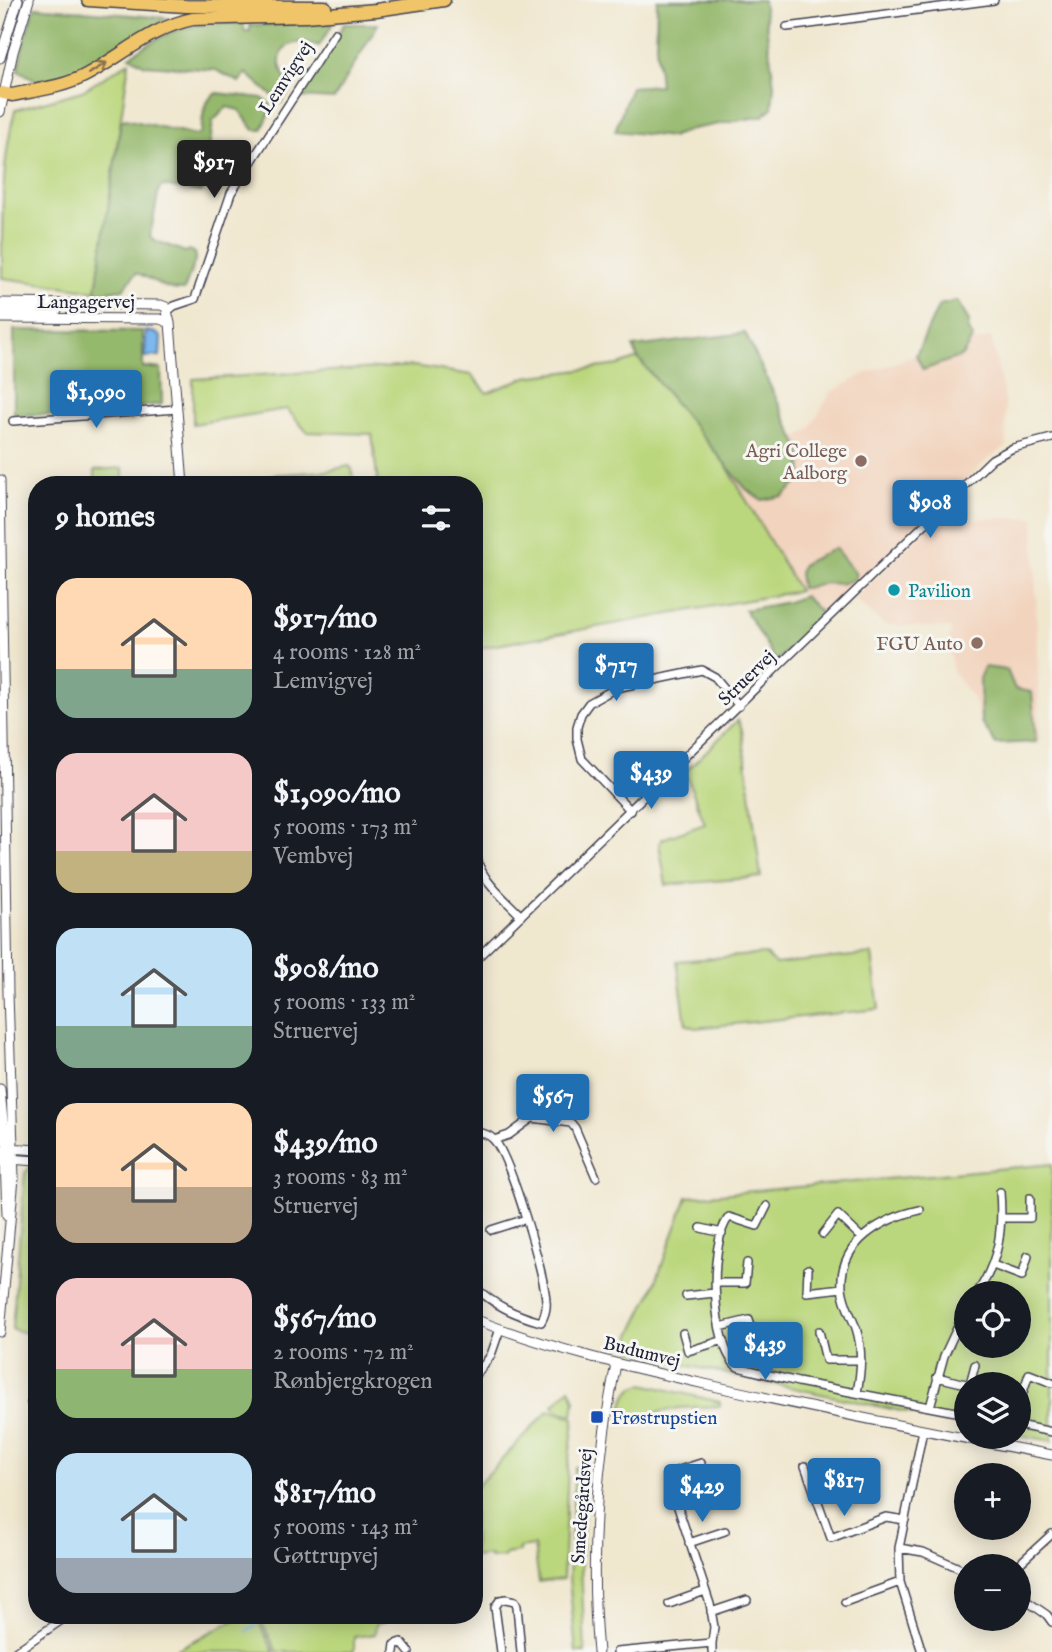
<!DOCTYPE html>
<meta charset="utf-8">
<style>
:root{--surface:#171b24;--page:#242831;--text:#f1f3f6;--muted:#9ea1a6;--accent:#1f6fb2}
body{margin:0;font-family:"IM FELL English",serif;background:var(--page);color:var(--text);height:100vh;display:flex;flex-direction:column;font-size:26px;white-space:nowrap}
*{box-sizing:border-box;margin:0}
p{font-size:23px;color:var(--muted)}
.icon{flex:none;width:38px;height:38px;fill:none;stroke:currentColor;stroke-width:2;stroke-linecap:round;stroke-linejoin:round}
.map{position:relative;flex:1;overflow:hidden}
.details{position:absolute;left:28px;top:476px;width:455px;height:1148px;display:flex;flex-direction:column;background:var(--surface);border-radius:28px;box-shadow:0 4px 18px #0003}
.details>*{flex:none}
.tools{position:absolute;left:954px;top:1281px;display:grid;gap:14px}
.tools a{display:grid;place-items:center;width:77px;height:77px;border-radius:50%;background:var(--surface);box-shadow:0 4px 18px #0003;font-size:35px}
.price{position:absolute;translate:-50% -60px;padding:0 16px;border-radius:7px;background:var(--accent);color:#fff;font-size:23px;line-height:46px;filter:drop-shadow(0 2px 4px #0008)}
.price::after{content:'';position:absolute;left:50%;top:42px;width:21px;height:16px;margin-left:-10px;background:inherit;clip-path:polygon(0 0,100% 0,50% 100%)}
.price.active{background:#222;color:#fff}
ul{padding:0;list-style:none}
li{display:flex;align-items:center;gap:21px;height:175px;padding:0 28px}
li span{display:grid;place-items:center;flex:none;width:196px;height:140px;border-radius:21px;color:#555}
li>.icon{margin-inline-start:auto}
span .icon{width:84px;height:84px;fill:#fffc;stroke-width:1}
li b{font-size:30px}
h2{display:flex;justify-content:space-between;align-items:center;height:84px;padding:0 28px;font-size:30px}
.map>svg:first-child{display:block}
</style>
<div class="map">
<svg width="1052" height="1652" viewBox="0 0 1052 1652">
<rect width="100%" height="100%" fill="#f6f6f2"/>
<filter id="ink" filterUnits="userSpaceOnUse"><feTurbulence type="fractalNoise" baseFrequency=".0143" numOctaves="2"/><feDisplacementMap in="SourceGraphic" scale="14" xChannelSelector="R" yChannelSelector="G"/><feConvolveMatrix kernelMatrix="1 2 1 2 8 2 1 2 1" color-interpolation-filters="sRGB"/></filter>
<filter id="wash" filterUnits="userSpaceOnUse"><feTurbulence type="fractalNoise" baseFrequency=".00686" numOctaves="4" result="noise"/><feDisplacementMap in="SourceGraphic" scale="28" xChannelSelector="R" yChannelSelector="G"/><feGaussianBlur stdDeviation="1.57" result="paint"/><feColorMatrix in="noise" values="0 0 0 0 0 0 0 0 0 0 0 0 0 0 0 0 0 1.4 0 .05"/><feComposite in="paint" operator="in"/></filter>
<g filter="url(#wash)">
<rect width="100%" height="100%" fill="#f0e7cf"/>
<path fill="#f2d4be" d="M957 301 969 321 968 331 976 342 991 337 1005 400 1006 447 989 458 825 617 799 591 726 465 794 439 810 429 831 392 865 374 916 355 939 305Z
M948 508 958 519 1034 518 1040 742 996 744 981 722 973 698 953 672 949 645 951 628 884 625 855 599Z"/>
<path fill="#bbd77d" stroke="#6e7c5c" stroke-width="2" fill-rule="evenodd" d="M129 62 96 291 2 278C2 223 1 163 15 110L82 91Z
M638 358 726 465 799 591 474 649V485H378L372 434 307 432 287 409 193 424V379L414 366 472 375 487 393 526 377 619 365Z
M349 466 352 469 354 485H268V477L272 475 327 471Z
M123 468V485H95V470Z
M738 720 742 730 761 877 666 885 659 844 662 839 705 824 685 772Z
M765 954 775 964 872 954 879 1009 695 1028 686 1024 677 961Z
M1052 1164V1441L1019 1435 1018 1384H966V1425L686 1365 632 1350 631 1335 652 1292 687 1197ZM966 1293H1018V1346H966Z
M31 1167 37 1168V1332L26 1333 12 1329 25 1173Z
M643 1384 720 1402V1406L679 1408 623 1420C621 1403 626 1387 643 1384Z
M570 1388 575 1400 573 1415 561 1412 553 1406Z
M549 1410 574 1418V1421L568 1466 563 1579 539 1582 534 1546 519 1548V1552L505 1554 504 1557 489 1558V1555L474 1557V1489Z
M575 1467 586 1469 581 1564 585 1652H576L569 1578Z
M244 1615H255L274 1652H172Z
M258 1615H402L376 1624 375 1634 354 1637V1651L351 1652H277Z"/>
<path fill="#94b86c" stroke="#5b6d54" stroke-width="2" d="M657 0H763L774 85 772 108 763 116 692 129 671 137 615 131 631 87 660 85 656 45Z
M35 7 167 18 77 74 43 84 18 70 24 40Z
M244 23V31H250V25L330 23 332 25 319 46C305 40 279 40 280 63 281 71 287 82 290 90L281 103 246 73 239 82 216 70 145 65 130 56C173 25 192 24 244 23Z
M344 24H378L334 99 299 97Z
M217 93 262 98 271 105V110L262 130H254L239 110 227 107 213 121 204 189 201 192 162 186 159 189 150 236 154 240 185 252 190 250 195 253 196 258 184 290C164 291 155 279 136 273L123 289 97 293 96 290 121 121 125 119 196 135 201 133C203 118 202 101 217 93Z
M957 301 969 321 968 331 973 337 962 356 923 370 916 355 939 305Z
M14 330 143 331V367L161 369 162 404 83 413 70 406H63L58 415 14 414Z
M745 333 801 451 802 479 783 496 762 500 746 489 638 358 633 347Z
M835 548 855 573 856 578C838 588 836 581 819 584 812 585 809 589 801 588L799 573 803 564Z
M804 596 825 617 776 661 745 610 788 602Z
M984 667 1007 670 1015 689 1032 692 1036 742 996 744 981 722 980 676Z"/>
<path fill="#7db8ef" stroke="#506d95" stroke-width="2" d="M146 331 156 333 161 337 160 356 145 357Z"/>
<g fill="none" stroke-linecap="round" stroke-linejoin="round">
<path stroke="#7db8ef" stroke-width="2.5" d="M266 1622 286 1615
M247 1631 256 1626"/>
</g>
</g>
<g filter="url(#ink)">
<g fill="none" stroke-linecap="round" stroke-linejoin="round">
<g stroke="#414051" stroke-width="10">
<path id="minor" d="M787 27 994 0
M168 311 174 306 195 299 231 193 335 33
M13 421 177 409
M631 811 582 759 577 739V727L581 714 589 703 616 688 702 670 715 677 739 706
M474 850C480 880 501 895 521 916
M474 961 992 459 1013 448 1052 438
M474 1132C482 1133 489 1134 494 1140 510 1157 545 1275 546 1301 547 1309 545 1315 541 1322 515 1315 494 1305 474 1286
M494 1140 509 1135 532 1118 571 1123 575 1128 596 1177
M767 1206 757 1226 729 1217C708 1242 711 1347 738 1367L798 1382 966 1414
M1002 1218H1030V1198
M701 1228 722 1233
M491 1230 526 1219
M823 1234 838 1215 862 1238
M993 1265 1022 1276 1028 1256
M808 1269 807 1292 842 1288
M715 1283H745L747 1263
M977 1293C999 1261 1003 1230 1000 1192
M686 1296 715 1293
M720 1327 749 1320 755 1339
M819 1331 826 1360H861
M683 1333 688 1351 724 1340
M937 1377 966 1384
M474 1378 491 1355 500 1329
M970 1384 975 1365
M857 1393C861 1371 863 1350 856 1328 851 1315 843 1302 842 1287 839 1242 883 1218 920 1210
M1022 1395 1029 1374 1052 1383
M31 1403H37
M930 1407 944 1356 966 1309
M1018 1425 1052 1432
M701 1463 667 1474 710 1604 714 1627 712 1643
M805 1466 831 1538 886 1517 905 1520
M689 1543 725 1531
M899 1548 923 1552 966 1571
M1017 1566 1052 1534
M1018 1595 1047 1615 1052 1622
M845 1602 900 1582
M669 1604 705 1591
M711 1612 747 1600
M15 1652 69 1615
M394 1652 395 1644 401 1642 409 1652
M501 1652 495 1607 500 1600 506 1599 515 1601 517 1606 521 1652
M617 1652 712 1643V1652
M922 1652 900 1582 899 1548 923 1430"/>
</g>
<g stroke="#414051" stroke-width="11">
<path id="tertiary" d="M0 58 18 0
M0 112 13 52 29 0
M0 303 161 305 166 307 170 323 183 485
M0 310H57
M0 318 160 319 170 323
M0 480 8 993 14 1178 0 1332
M0 1089 4 1133 10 1156
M9 1148 37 1150
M0 1150 5 1159 7 1215
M9 1159 37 1161
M474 1319C550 1349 629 1367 709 1385 823 1411 937 1433 1052 1455
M598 1652C589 1555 597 1459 616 1364"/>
</g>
<g stroke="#414051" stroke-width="15">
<path id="motorway" d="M88 0 186 6 325 7
M3 93 12 95C37 90 64 87 86 75 122 56 152 27 193 19L305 16 376 10 444 0"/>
</g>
<use href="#minor" stroke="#fff" stroke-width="7"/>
<use href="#tertiary" stroke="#fff" stroke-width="9"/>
<use href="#motorway" stroke="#f0c469" stroke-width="12"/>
</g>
<defs><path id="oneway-shaft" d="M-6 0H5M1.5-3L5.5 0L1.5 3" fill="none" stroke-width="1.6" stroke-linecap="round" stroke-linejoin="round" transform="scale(1.75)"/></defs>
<use stroke="#897352" href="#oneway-shaft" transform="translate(98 68) rotate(-32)"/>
</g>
<g fill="#8d6e63" stroke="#f6f6f2" stroke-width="2.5">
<circle cx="861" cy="461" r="7"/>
<circle cx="977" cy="643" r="7"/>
</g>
<circle fill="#0f9aa8" stroke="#f6f6f2" stroke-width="2.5" cx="894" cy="590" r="7"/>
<rect fill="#1a4fb4" stroke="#f6f6f2" stroke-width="2.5" x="590" y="1410" width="14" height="14" rx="3.5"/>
<g text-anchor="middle" stroke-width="6" stroke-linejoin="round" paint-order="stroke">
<g font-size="19" fill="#22223b" stroke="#f6f6f2">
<text transform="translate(285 77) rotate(-57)" y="7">Lemvigvej</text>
<text x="86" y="308">Langagervej</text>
<text transform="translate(746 677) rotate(-44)" y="7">Struervej</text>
<text transform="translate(642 1351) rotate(14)" y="7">Budumvej</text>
<text transform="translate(581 1506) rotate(-86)" y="7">Smedegårdsvej</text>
</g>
<g font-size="19" fill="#785e54" stroke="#f6f6f2" text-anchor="end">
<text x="847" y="457">Agri College<tspan x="847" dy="22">Aalborg</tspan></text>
<text x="963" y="650">FGU Auto</text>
</g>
<g font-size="19" fill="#0d838f" stroke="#f6f6f2" text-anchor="start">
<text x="908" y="597">Pavilion</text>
</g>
<g font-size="19" fill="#164399" stroke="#f6f6f2" text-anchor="start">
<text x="611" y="1424">Frøstrupstien</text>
</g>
</g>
</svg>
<div class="tools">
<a><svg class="icon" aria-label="locate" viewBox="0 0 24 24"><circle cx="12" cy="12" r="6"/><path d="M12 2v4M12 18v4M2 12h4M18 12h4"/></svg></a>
<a><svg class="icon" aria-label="layers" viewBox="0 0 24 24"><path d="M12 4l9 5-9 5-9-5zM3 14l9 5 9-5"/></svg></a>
<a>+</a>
<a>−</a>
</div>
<b class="price active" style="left:214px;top:200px">$917</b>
<b class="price" style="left:96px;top:430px">$1,090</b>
<b class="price" style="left:930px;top:540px">$908</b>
<b class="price" style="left:616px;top:703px">$717</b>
<b class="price" style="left:651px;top:811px">$439</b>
<b class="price" style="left:553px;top:1134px">$567</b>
<b class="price" style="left:765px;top:1382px">$439</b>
<b class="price" style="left:844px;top:1518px">$817</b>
<b class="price" style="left:702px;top:1524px">$429</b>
<section class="details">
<h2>9 homes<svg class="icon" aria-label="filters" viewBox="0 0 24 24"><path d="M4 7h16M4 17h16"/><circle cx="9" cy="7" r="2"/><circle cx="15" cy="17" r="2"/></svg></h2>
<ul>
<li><span style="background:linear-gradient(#ffd9b3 65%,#7fa58c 0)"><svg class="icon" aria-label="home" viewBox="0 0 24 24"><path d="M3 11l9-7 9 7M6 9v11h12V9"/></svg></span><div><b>$917/mo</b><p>4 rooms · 128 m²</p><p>Lemvigvej</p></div></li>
<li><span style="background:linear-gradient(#f6c9c9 70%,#c2b280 0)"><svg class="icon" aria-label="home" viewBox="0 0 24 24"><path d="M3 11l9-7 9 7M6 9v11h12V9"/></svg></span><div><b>$1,090/mo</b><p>5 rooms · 173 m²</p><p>Vembvej</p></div></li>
<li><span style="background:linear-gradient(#bfe0f5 70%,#7fa58c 0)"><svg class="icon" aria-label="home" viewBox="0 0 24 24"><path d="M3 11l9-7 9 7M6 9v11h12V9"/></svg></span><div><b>$908/mo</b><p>5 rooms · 133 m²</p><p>Struervej</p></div></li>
<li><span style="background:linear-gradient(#ffd9b3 60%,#b9a48a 0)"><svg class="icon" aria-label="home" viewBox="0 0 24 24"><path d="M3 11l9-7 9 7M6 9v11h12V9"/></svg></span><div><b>$439/mo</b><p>3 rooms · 83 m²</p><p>Struervej</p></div></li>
<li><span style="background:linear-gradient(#f6c9c9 65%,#8fb573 0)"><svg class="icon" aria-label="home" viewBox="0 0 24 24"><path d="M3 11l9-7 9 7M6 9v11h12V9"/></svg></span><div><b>$567/mo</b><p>2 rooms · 72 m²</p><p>Rønbjergkrogen</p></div></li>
<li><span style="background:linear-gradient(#bfe0f5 75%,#9aa5b1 0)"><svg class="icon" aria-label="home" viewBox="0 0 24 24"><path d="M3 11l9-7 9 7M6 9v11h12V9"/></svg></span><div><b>$817/mo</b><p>5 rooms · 143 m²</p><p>Gøttrupvej</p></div></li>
</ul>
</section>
</div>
